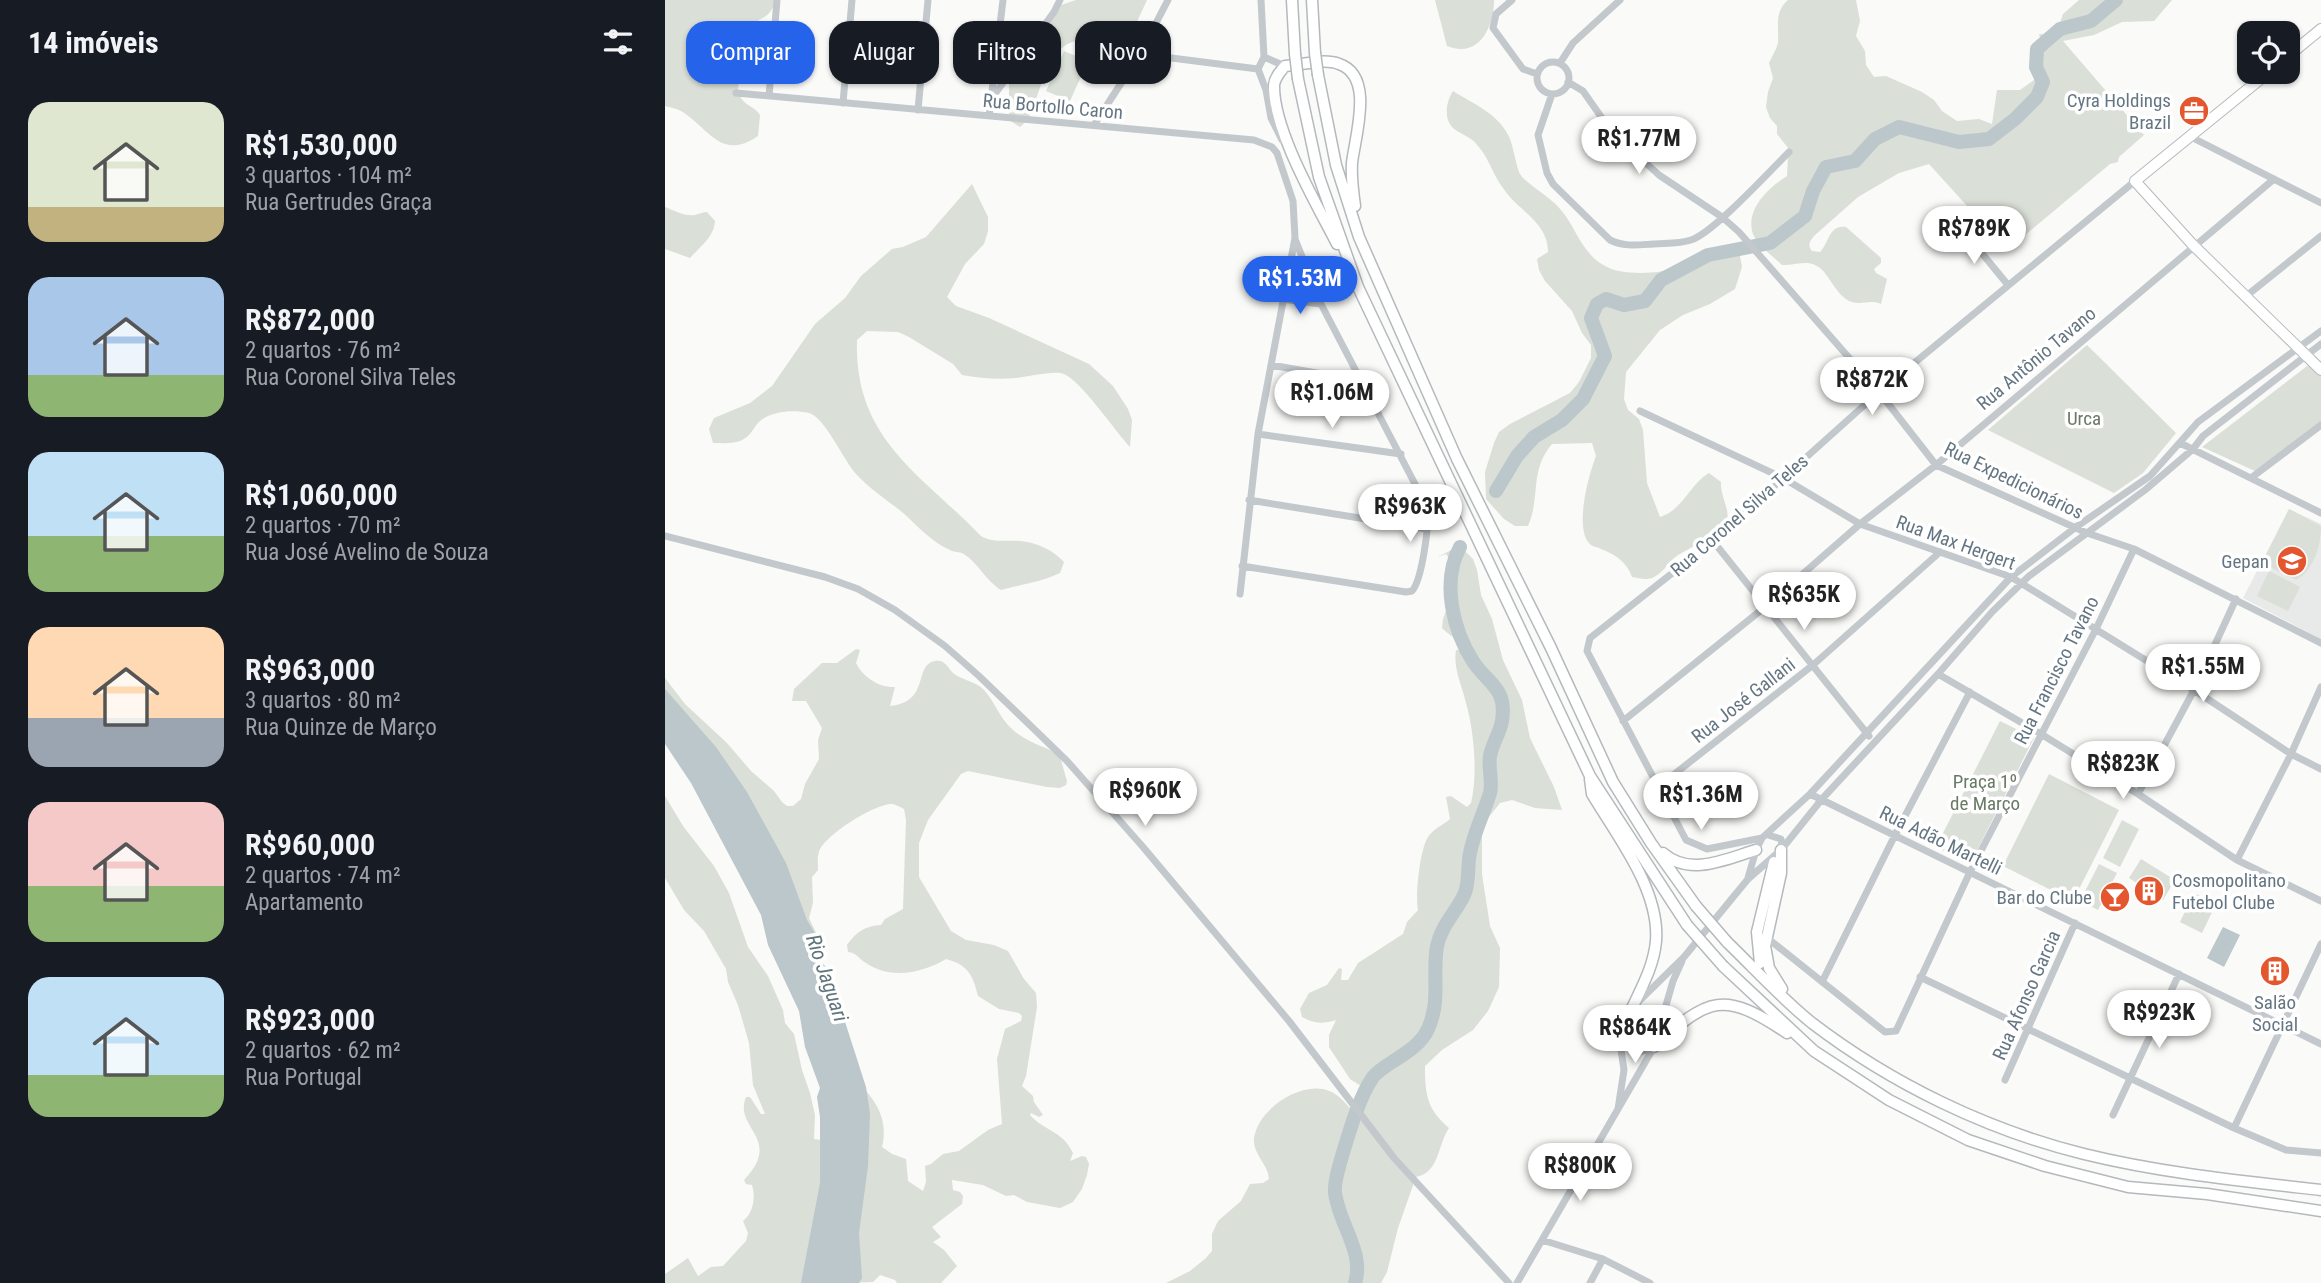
<!DOCTYPE html>
<html lang="pt">
<meta charset="utf-8">
<style>
:root{--surface:#171b24;--page:#242831;--text:#f1f3f6;--muted:#9ea1a6;--accent:#2563eb}
body{margin:0;font-family:"Roboto Condensed",sans-serif;background:var(--page);color:var(--text);height:100vh;display:flex;flex-direction:column;font-size:26px;white-space:nowrap}
*{box-sizing:border-box;margin:0}
p{font-size:23px;color:var(--muted)}
.icon{flex:none;width:38px;height:38px;fill:none;stroke:currentColor;stroke-width:2;stroke-linecap:round;stroke-linejoin:round}
.map{position:relative;flex:1;overflow:hidden}
.drawer{display:flex;flex-direction:column;background:var(--surface);width:665px}
.drawer>*{flex:none}
.hud{position:absolute;left:21px;top:21px;width:665px;height:63px;display:flex;gap:14px}
.buttons{position:absolute;left:1572px;top:21px;display:grid;gap:14px}
.buttons a{display:grid;place-items:center;width:63px;height:63px;border-radius:14px;background:var(--surface);box-shadow:0 2px 5px #0004;font-size:35px}
.price{position:absolute;translate:-50% -60px;padding:0 16px;border-radius:24px;background:#fff;color:#222;font-size:23px;line-height:46px;filter:drop-shadow(0 2px 4px #0008)}
.price::after{content:'';position:absolute;left:50%;top:42px;width:21px;height:16px;margin-left:-10px;background:inherit;clip-path:polygon(0 0,100% 0,50% 100%)}
.price.current{background:var(--accent);color:#fff}
ul{padding:0;list-style:none}
li{display:flex;align-items:center;gap:21px;height:175px;padding:0 28px}
li span{display:grid;place-items:center;flex:none;width:196px;height:140px;border-radius:21px;color:#555}
li>.icon{margin-inline-start:auto}
span .icon{width:84px;height:84px;fill:#fffc;stroke-width:1}
li b{font-size:30px}
h2{display:flex;justify-content:space-between;align-items:center;height:84px;padding:0 28px;font-size:30px}
.tag{padding:0 24px;border-radius:21px;background:var(--surface);box-shadow:0 2px 5px #0004;font-size:24px;line-height:63px}
.tag.current{background:var(--accent);color:#fff}
main{display:flex;flex:1;min-height:0}
.map>svg:first-child{display:block}
</style>
<main>
<section class="drawer">
<h2>14 imóveis<svg class="icon" aria-label="filters" viewBox="0 0 24 24"><path d="M4 7h16M4 17h16"/><circle cx="9" cy="7" r="2"/><circle cx="15" cy="17" r="2"/></svg></h2>
<ul>
<li><span style="background:linear-gradient(#dfe7d0 75%,#c2b280 0)"><svg class="icon" aria-label="home" viewBox="0 0 24 24"><path d="M3 11l9-7 9 7M6 9v11h12V9"/></svg></span><div><b>R$1,530,000</b><p>3 quartos · 104 m²</p><p>Rua Gertrudes Graça</p></div></li>
<li><span style="background:linear-gradient(#a9c7e8 70%,#8fb573 0)"><svg class="icon" aria-label="home" viewBox="0 0 24 24"><path d="M3 11l9-7 9 7M6 9v11h12V9"/></svg></span><div><b>R$872,000</b><p>2 quartos · 76 m²</p><p>Rua Coronel Silva Teles</p></div></li>
<li><span style="background:linear-gradient(#bfe0f5 60%,#8fb573 0)"><svg class="icon" aria-label="home" viewBox="0 0 24 24"><path d="M3 11l9-7 9 7M6 9v11h12V9"/></svg></span><div><b>R$1,060,000</b><p>2 quartos · 70 m²</p><p>Rua José Avelino de Souza</p></div></li>
<li><span style="background:linear-gradient(#ffd9b3 65%,#9aa5b1 0)"><svg class="icon" aria-label="home" viewBox="0 0 24 24"><path d="M3 11l9-7 9 7M6 9v11h12V9"/></svg></span><div><b>R$963,000</b><p>3 quartos · 80 m²</p><p>Rua Quinze de Março</p></div></li>
<li><span style="background:linear-gradient(#f6c9c9 60%,#8fb573 0)"><svg class="icon" aria-label="home" viewBox="0 0 24 24"><path d="M3 11l9-7 9 7M6 9v11h12V9"/></svg></span><div><b>R$960,000</b><p>2 quartos · 74 m²</p><p>Apartamento</p></div></li>
<li><span style="background:linear-gradient(#bfe0f5 70%,#8fb573 0)"><svg class="icon" aria-label="home" viewBox="0 0 24 24"><path d="M3 11l9-7 9 7M6 9v11h12V9"/></svg></span><div><b>R$923,000</b><p>2 quartos · 62 m²</p><p>Rua Portugal</p></div></li>
</ul>
</section>
<div class="map">
<svg width="1656" height="1283" viewBox="0 0 1656 1283">
<rect width="100%" height="100%" fill="#fafaf8"/>
<path fill="#e8e9e9" d="M1624 509 1656 524V639L1578 598Z"/>
<path fill="#dadfd7" d="M0 0H110C106 24 86 15 79 36L73 90C77 107 88 104 95 115L93 136C56 162 43 127 16 111 12 109 5 107 0 106Z
M411 0H482L465 37 454 44C396 31 389 48 371 99 366 112 366 118 355 127L344 120V66L356 58 383 27 396 5Z
M770 0H829C829 27 814 59 782 46Z
M1123 0H1191L1195 21 1191 36 1200 51 1201 65 1209 77 1221 76 1257 92 1269 100 1277 111 1292 121 1314 119 1327 124 1332 90H1355L1376 75 1374 51 1378 48 1374 34 1391 35 1398 14 1414 0H1507L1489 21 1457 22 1429 35 1398 41 1479 135 1454 157 1453 162 1445 164 1342 250 1264 164 1234 173 1193 197 1149 236C1145 241 1142 245 1147 251L1155 252C1164 243 1164 224 1181 227L1216 258V263L1209 269 1211 273 1222 279 1216 304C1206 299 1195 306 1184 301 1169 293 1163 270 1150 265 1140 260 1127 266 1117 265 1108 256 1090 244 1087 231 1082 207 1105 187 1122 176L1123 156 1127 153 1112 134V126L1105 118 1101 107 1103 92 1108 78 1104 63C1107 56 1112 49 1113 42 1114 26 1109 12 1123 0Z
M399 51 423 61 405 101 381 91Z
M788 91C808 104 835 114 845 139 848 147 852 168 855 174 861 184 886 197 896 210 912 229 917 255 942 267 959 276 999 274 1016 266 1024 262 1030 255 1038 251 1050 245 1063 251 1075 256L1077 267 1070 289 1045 304 1018 315 995 330 961 372 959 399 963 410 974 419 978 430 982 483 995 517C1019 509 1024 485 1044 473L1056 482C1055 495 1065 510 1062 519 1057 535 1022 548 1009 558 1003 564 996 574 989 577 982 581 974 578 967 577 962 562 951 555 936 549 933 547 929 547 926 545 908 531 924 474 931 456L927 443 887 444C864 471 876 496 863 526H850L839 519 821 499 820 472 829 443 834 432 845 424 905 393 914 382 926 358V345L917 333 907 311 880 281 874 270 872 259 883 252C883 222 853 211 838 188 828 175 824 158 813 146 806 136 794 134 787 127 778 117 782 100 788 91Z
M307 184 323 217V231L319 244 300 264 282 297 291 306 324 318 424 364 448 386 463 409 467 420 465 447C449 430 418 383 399 374 390 370 362 377 351 378 333 380 314 378 297 375L288 364 244 337 233 332 202 331 192 340C189 439 255 473 316 536 328 543 341 540 355 541 371 542 388 550 399 562L395 573C374 583 356 584 336 590 321 581 311 560 297 553 294 552 290 552 287 551 267 543 253 526 237 512 222 500 205 489 192 475 178 460 160 417 144 413 128 409 104 411 93 423 87 430 85 437 75 441 67 444 57 443 48 443L44 429 49 418 85 403 107 386 150 324 180 298 196 276 227 249 238 247 261 237Z
M0 207C8 210 21 217 30 215 34 214 38 212 42 212L50 221C49 237 35 247 25 258L0 249Z
M629 252 652 302 620 297Z
M1422 345 1511 433 1478 473 1449 493 1323 430Z
M1646 363 1656 373V423L1592 472 1537 447Z
M1624 509 1656 526C1656 546 1649 570 1631 580L1597 563Z
M786 550H799L808 559 812 570 816 595 827 619 838 660 857 700 865 738 889 787 897 810 870 808 847 800 835 803 820 822 817 835V874L825 926 835 948 834 987 823 1011 808 1030 777 1050 760 1066C760 1095 762 1109 784 1128 772 1146 775 1172 751 1177L733 1228 722 1272 716 1283H501L525 1271 541 1258 547 1251V1234L553 1221 576 1201 585 1184 598 1183 604 1179C603 1164 588 1154 589 1139 592 1109 637 1080 664 1091 672 1093 679 1102 685 1108H690L696 1093V1086L685 1079 664 1047V1035L671 1020C658 1024 649 1024 637 1017L635 1009 644 993 662 985 674 968 677 969 676 980H683L693 963 738 934 742 922 753 910C750 896 755 849 763 837 768 829 778 825 785 819L781 797 786 796 802 807 806 803C813 775 809 731 801 703 797 685 788 669 791 650L801 651 804 648C796 640 785 637 777 628L778 619 785 599 784 558 781 554 773 557Z
M1604 571 1635 587 1623 611 1592 596Z
M191 649 195 650 191 663C198 677 214 688 230 687L225 706C266 702 248 665 270 661 279 659 282 666 287 672 295 680 311 681 319 690 330 702 335 719 348 730 359 740 376 746 390 752L395 757 402 781 401 785 395 788 382 787 303 771 296 774 263 820 254 843V877L286 931 301 940 329 945 343 951 359 979 371 993 372 1007 361 1076 357 1086 368 1096 369 1102 378 1115 374 1117 366 1113 365 1115C379 1131 397 1130 408 1153L405 1161 417 1156 421 1157 424 1164 422 1175 417 1189 408 1202 395 1208 362 1202 349 1195 341 1196 318 1185 287 1180 288 1190 295 1192 298 1196 297 1204 267 1227 276 1237 268 1242 279 1250 292 1266 276 1283H232L230 1280 215 1275 208 1282 182 1283 190 1079C210 1099 224 1118 217 1147L227 1154 241 1159 243 1181 258 1191 261 1182 260 1166 266 1164 278 1154 294 1151 323 1130 337 1124 332 1059 340 1029 356 1021 357 1016 354 1013 334 1009 313 996C308 975 303 965 281 959 257 973 226 980 201 963 194 959 192 953 183 952L182 945C191 932 200 926 216 925L220 919 238 909 241 820 239 809C235 807 232 805 228 804 212 802 158 836 154 852 152 857 153 865 153 870L147 877 148 903 144 918 155 941 156 961 153 971 0 732V678L20 704 62 743 86 771 109 791 117 802 122 806H128L136 799 140 784 154 759 153 740 157 728 141 701H127L129 689 157 663H172Z
M1335 721 1369 738 1305 864 1271 847Z
M1384 774 1454 810 1408 901 1338 866Z
M0 796 18 826 49 866 64 893 83 947 103 976 118 1010 120 1023 129 1034 137 1070 145 1093 150 1115 149 1139 157 1140 162 1158 144 1283H0V1274L23 1258 33 1276 46 1267 58 1266 81 1241 83 1233 78 1221C88 1213 91 1198 87 1185L81 1184 79 1180C119 1138 68 1129 81 1097H85L96 1114H100L88 1085 84 1043 73 1005 63 982 61 969 39 931 19 910 0 878Z
M1457 820 1474 829 1455 867 1438 858Z
M1476 859 1510 880 1498 900 1464 878Z
M1434 864 1452 873 1433 910 1415 901Z
M1529 893 1551 904 1537 933 1515 922Z"/>
<path fill="#bbc7cb" d="M0 689 51 747 82 792 121 863 142 920 157 945 152 958 163 969 201 1087 205 1113 203 1166 194 1233 197 1278 194 1283H136L155 1183V1117L152 1097 155 1088 140 1047 134 1011 103 945 96 915 26 783 0 744Z
M1558 927 1575 935 1559 967 1542 958Z"/>
<g fill="none" stroke-linecap="round" stroke-linejoin="round">
<path stroke="#bbc7cb" stroke-width="14" d="M831 491 852 456 869 437 897 420 918 399 940 356 926 318 932 304 941 299 959 305 980 301 996 280 1043 255 1105 243 1140 216 1148 191 1161 167 1190 161 1210 139 1234 127 1294 142 1324 139 1350 119 1372 97 1378 82 1371 67 1372 49 1395 29 1426 21 1451 0
M690 1283C700 1252 673 1223 670 1192 669 1181 674 1167 677 1156 684 1133 694 1097 708 1077 720 1062 752 1053 763 1029 776 1000 767 975 772 946 776 926 791 912 799 895 805 883 802 866 805 853 809 832 819 813 825 793 828 781 823 768 825 756 827 744 835 733 837 721 842 689 825 685 809 663 788 631 776 582 795 547"/>
<g stroke="#b5babe" stroke-width="12">
<path id="major" d="M1622 57 1656 29
M1604 72 1470 181 1528 245 1656 370"/>
</g>
<g stroke="#b4b9bd" stroke-width="13">
<path id="highway" d="M627 0 630 54
M647 0 650 53
M653 75 671 165 694 237 792 459 886 648 948 782 986 843 1031 906
M633 79 654 177 693 287 925 776 1022 925
M672 244C651 203 608 130 609 85 610 77 615 72 620 66 636 65 659 58 674 64 710 76 690 136 687 163 686 178 688 192 690 206
M925 779 927 794C952 836 995 890 991 941 989 965 977 987 967 1008
M1116 850V873L1100 946 1104 968 1117 989
M998 853C1025 877 1061 859 1091 850
M1062 942C1090 969 1117 999 1147 1023 1227 1084 1322 1130 1419 1154 1496 1173 1577 1181 1656 1190
M1095 963 1092 932 1109 862
M1058 966 1149 1051 1224 1100 1303 1140 1380 1166 1463 1187 1542 1194 1656 1211
M989 1047C1044 997 1058 990 1122 1033"/>
</g>
<path stroke="#c3c8cc" stroke-width="7" d="M847 0 831 14 828 28 858 69 872 74
M475 54 593 69
M599 57 620 66
M872 78a16 16 0 1 1 32 0a16 16 0 1 1-32 0Z
M895 63 908 43 955 0
M593 69 601 90 606 118 617 140
M593 69 599 57 596 0
M903 82 918 91 946 131 994 175 1057 217 1074 232 1214 392 1271 465 1422 533 1469 549 1656 643
M71 93 589 140 607 147 612 153 628 201 630 238 593 434 575 594
M887 94 873 135 882 173 888 184 945 240C959 247 972 245 988 244 1000 243 1014 244 1026 240 1048 233 1104 172 1124 152
M104 96 112 0
M327 98 389 12 395 0
M178 103 187 0
M253 110 263 0
M324 116 338 0
M429 125 475 54 503 0
M1526 137 1656 203
M1297 229 1343 285
M1580 297 1656 236
M617 299 656 304
M606 365 697 381
M975 411 1118 478 1195 524 1346 577 1529 690 1626 754 1656 769
M593 434 736 454
M1515 443 1656 513
M1586 478 1656 425
M584 500 762 529
M0 536 160 577 193 589 230 610 280 646 314 676 402 761 478 847 624 1021 729 1158 844 1283
M1048 541 1204 736
M577 566 741 592 747 591C757 580 765 522 762 507L656 304 630 239
M1273 674 1376 734 1473 794 1572 860 1656 901
M958 721 1100 607 1195 524 1271 465 1609 179
M993 787 1148 665 1275 552
M1145 794 1656 1044
M1473 794 1529 690 1571 599
M1103 835 1116 839 1117 845
M1097 838 1042 849 1021 840 922 651 925 638 1048 541 1214 392 1470 181
M1572 860 1626 754 1656 687
M1083 878 1091 850 1097 838 1145 794 1346 577 1411 527 1485 476 1533 422 1656 331
M1101 937 1220 1032 1231 1031 1305 872 1431 629 1469 549
M1255 977 1569 1128 1621 1150 1656 1153
M1157 982 1230 835 1305 692
M956 1043 975 1052 989 1047
M1340 1080 1410 923
M953 1109 959 1070 956 1050 959 1023 967 1008 1019 957 1083 879 1116 850 1157 799 1273 674 1327 612 1364 576 1480 490 1528 449 1538 436 1656 344
M1448 1115 1514 974
M1569 1128 1656 944
M877 1240 938 1259 985 1283
M852 1283 989 1047 1008 981 1017 961
M925 1283 938 1259"/>
<use href="#major" stroke="#fff" stroke-width="10"/>
<use href="#highway" stroke="#fff" stroke-width="10"/>
<g stroke="#b4b9bd" stroke-width="13" stroke-linecap="butt">
<path id="highway-bridge" d="M650 53 653 75
M630 54 633 79
M1031 906 1062 942
M1022 925 1058 966"/>
</g>
<use href="#highway-bridge" stroke="#fff" stroke-width="10"/>
</g>
<defs>
<g id="office-disc" transform="scale(1.575)"><circle r="9.5" fill="#e4572e" stroke="#fff"/><path d="M-6-3h4V-5.5h4V-3h4V5H-6ZM-1-4.5V-3h2v-1.5ZM-6 0V1H6V0Z" fill="#fff"/></g>
<g id="school-disc" transform="scale(1.575)"><circle r="9.5" fill="#e4572e" stroke="#fff"/><path d="M0-5L7-2L0 1L-7-2ZM-4 1L0 2.5L4 1V4Q0 6-4 4Z" fill="#fff"/></g>
<g id="building-disc" transform="scale(1.575)"><circle r="9.5" fill="#e4572e" stroke="#fff"/><path d="M-4-6H4V6H1V3H-1V6H-4ZM-2.5-4.3h1.7v1.8h-1.7ZM.8-4.3h1.7v1.8H.8ZM-2.5-1h1.7V.8h-1.7ZM.8-1h1.7V.8H.8Z" fill="#fff"/></g>
<g id="bar-disc" transform="scale(1.575)"><circle r="9.5" fill="#e4572e" stroke="#fff"/><path d="M-6-5H6L.8 .8V4.5H3.5V6h-7V4.5H-.8V.8Z" fill="#fff"/></g>
</defs>
<g fill-rule="evenodd">
<use href="#office-disc" x="1529" y="111"/>
<use href="#school-disc" x="1627" y="561"/>
<use href="#building-disc" x="1484" y="891"/>
<use href="#bar-disc" x="1450" y="897"/>
<use href="#building-disc" x="1610" y="971"/>
</g>
<g text-anchor="middle" stroke-width="7" stroke-linejoin="round" paint-order="stroke">
<g font-size="19" fill="#657683" stroke="#fff" text-anchor="end">
<text x="1506" y="107">Cyra Holdings<tspan x="1506" dy="22">Brazil</tspan></text>
<text x="1604" y="568">Gepan</text>
<text x="1507" y="887" text-anchor="start">Cosmopolitano<tspan x="1507" dy="22">Futebol Clube</tspan></text>
<text x="1427" y="904">Bar do Clube</text>
<text x="1610" y="1009" text-anchor="middle">Salão<tspan x="1610" dy="22">Social</tspan></text>
</g>
<g font-size="19" fill="#657683" stroke="#fff">
<text transform="translate(388 106) rotate(5)" y="7">Rua Bortollo Caron</text>
<text transform="translate(1371 358) rotate(-40)" y="7">Rua Antônio Tavano</text>
<text transform="translate(1349 480) rotate(26)" y="7">Rua Expedicionários</text>
<text transform="translate(1074 515) rotate(-41)" y="7">Rua Coronel Silva Teles</text>
<text transform="translate(1291 542) rotate(20)" y="7">Rua Max Hergert</text>
<text transform="translate(1391 670) rotate(-63)" y="7">Rua Francisco Tavano</text>
<text transform="translate(1078 700) rotate(-38)" y="7">Rua José Gallani</text>
<text transform="translate(1276 840) rotate(26)" y="7">Rua Adão Martelli</text>
<text transform="translate(1361 995) rotate(-66)" y="7">Rua Afonso Garcia</text>
</g>
<g font-size="19" fill="#687a64" stroke="#fff">
<text x="1419" y="425">Urca</text>
<text x="1320" y="788">Praça 1º<tspan x="1320" dy="22">de Março</tspan></text>
</g>
<g font-size="21" font-style="italic" fill="#60757c" stroke="#fff">
<text transform="translate(162 978) rotate(71)" y="7">Rio Jaguari</text>
</g>
</g>
</svg>
<div class="buttons">
<a><svg class="icon" aria-label="locate" viewBox="0 0 24 24"><circle cx="12" cy="12" r="6"/><path d="M12 2v4M12 18v4M2 12h4M18 12h4"/></svg></a>
</div>
<b class="price" style="left:974px;top:176px">R$1.77M</b>
<b class="price" style="left:1309px;top:266px">R$789K</b>
<b class="price current" style="left:635px;top:316px">R$1.53M</b>
<b class="price" style="left:1207px;top:417px">R$872K</b>
<b class="price" style="left:667px;top:430px">R$1.06M</b>
<b class="price" style="left:745px;top:544px">R$963K</b>
<b class="price" style="left:1139px;top:632px">R$635K</b>
<b class="price" style="left:1538px;top:704px">R$1.55M</b>
<b class="price" style="left:1458px;top:801px">R$823K</b>
<b class="price" style="left:480px;top:828px">R$960K</b>
<b class="price" style="left:1036px;top:832px">R$1.36M</b>
<b class="price" style="left:1494px;top:1050px">R$923K</b>
<b class="price" style="left:970px;top:1065px">R$864K</b>
<b class="price" style="left:915px;top:1203px">R$800K</b>
<div class="hud">
<a class="tag current">Comprar</a>
<a class="tag">Alugar</a>
<a class="tag">Filtros</a>
<a class="tag">Novo</a>
</div>
</div>
</main>
